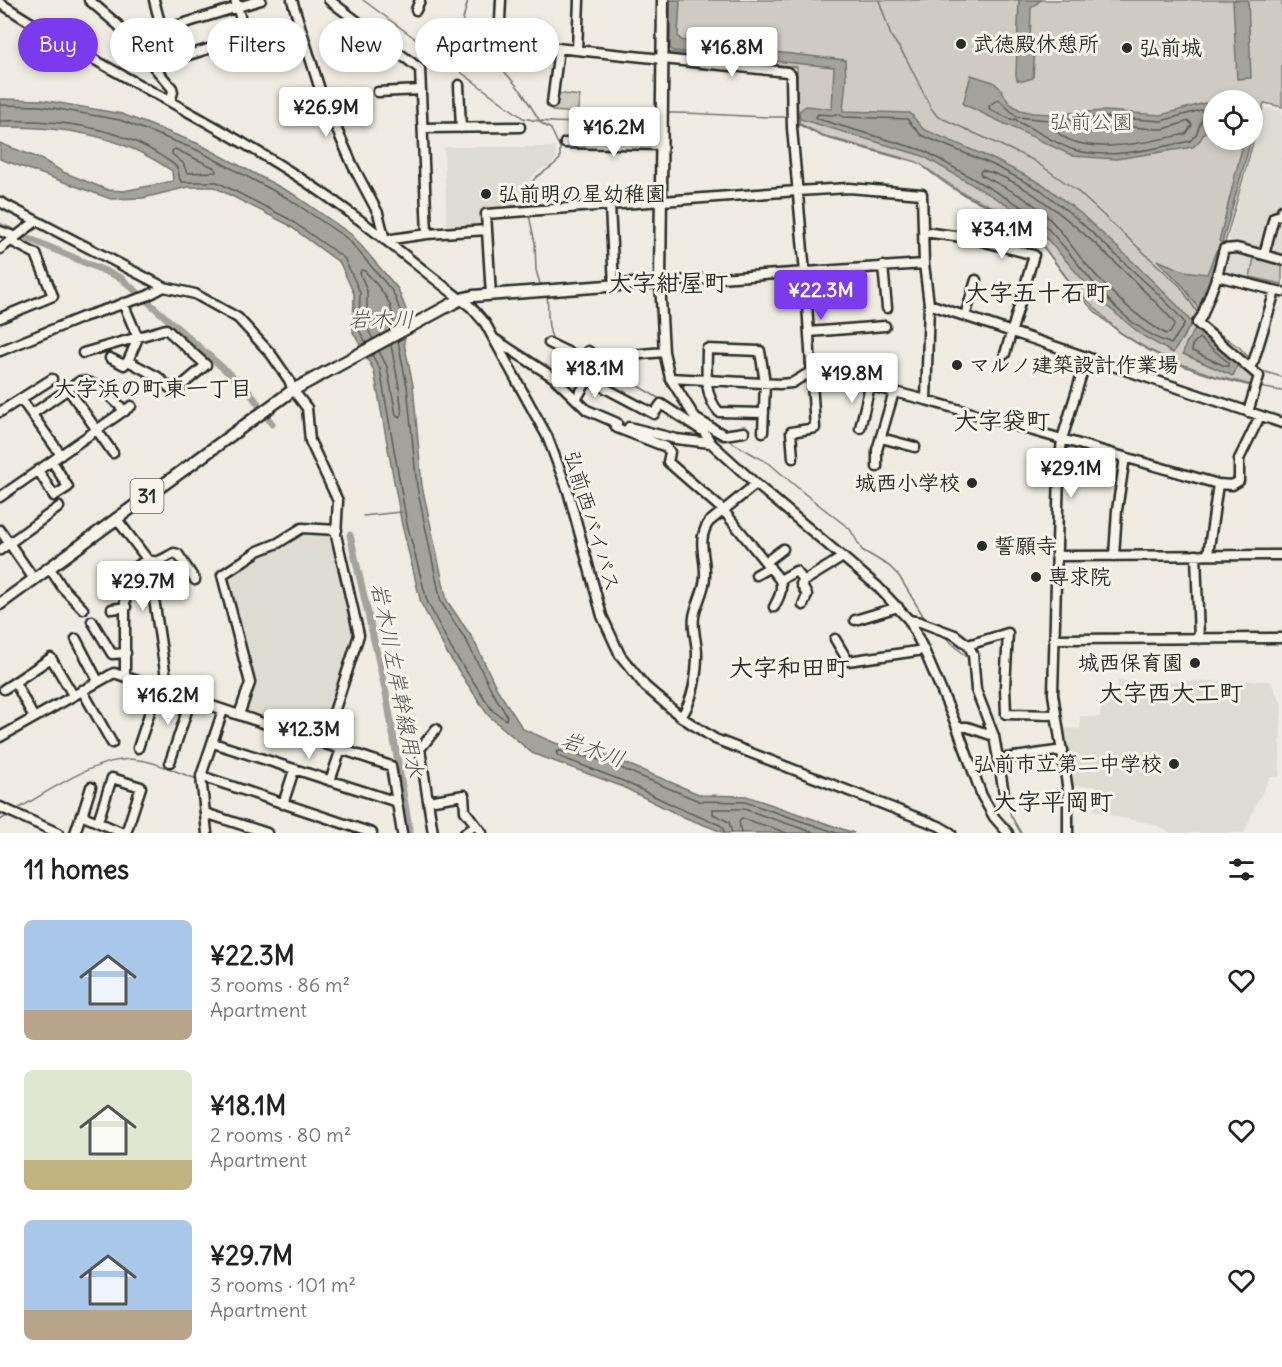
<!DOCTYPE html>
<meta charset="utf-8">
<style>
:root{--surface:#fff;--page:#f6f6f6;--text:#222;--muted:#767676;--accent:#7c3aed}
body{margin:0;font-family:Delius,"Klee One",sans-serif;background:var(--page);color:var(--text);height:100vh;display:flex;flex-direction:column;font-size:22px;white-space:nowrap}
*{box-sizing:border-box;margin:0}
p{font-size:20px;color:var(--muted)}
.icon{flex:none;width:33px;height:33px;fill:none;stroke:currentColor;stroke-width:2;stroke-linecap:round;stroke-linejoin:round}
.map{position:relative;height:833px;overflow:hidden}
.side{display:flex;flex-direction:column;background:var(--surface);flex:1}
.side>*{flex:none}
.banner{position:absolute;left:18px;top:18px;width:600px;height:54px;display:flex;gap:12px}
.tools{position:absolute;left:1203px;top:90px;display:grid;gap:12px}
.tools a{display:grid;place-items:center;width:60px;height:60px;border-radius:50%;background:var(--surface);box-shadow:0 3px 9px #0003;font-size:30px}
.price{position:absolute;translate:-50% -51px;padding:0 14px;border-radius:6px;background:#fff;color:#222;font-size:20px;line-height:39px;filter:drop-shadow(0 2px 3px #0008)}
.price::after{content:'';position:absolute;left:50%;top:36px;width:18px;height:14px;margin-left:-9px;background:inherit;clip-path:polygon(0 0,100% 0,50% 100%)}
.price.current{background:var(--accent);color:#fff}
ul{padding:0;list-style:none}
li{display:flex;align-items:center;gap:18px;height:150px;padding:0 24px}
li span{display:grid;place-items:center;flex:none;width:168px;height:120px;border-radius:9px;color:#555}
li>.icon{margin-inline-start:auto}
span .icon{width:72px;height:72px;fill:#fffc;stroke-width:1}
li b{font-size:26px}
h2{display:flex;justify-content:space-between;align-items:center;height:72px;padding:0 24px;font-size:26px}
.chip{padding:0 21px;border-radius:27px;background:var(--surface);box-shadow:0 3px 9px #0003;font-size:21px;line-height:54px}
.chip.current{background:var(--accent);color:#fff}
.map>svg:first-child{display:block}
</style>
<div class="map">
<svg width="1282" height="833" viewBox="0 0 1282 833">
<rect width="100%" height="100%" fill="#efebe0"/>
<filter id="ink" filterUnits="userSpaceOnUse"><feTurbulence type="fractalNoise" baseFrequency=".0167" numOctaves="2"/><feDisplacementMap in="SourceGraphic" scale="12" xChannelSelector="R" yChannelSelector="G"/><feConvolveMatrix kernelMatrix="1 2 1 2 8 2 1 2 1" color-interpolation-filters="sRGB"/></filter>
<g filter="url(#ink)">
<path fill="#dedbd1" d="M1263 106 1282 111V289L1218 273 1229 245V237Z
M444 147H555L557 158 550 166 537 172 532 177 528 183 524 208 482 211 483 226 447 230Z
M302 533 331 534 354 635 322 734 315 737 244 713 253 683 226 580 229 574 258 554Z
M1118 681H1270L1282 704 1279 777H1270L1258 800 1244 833H1171L1154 824 1116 817 1094 810 1098 786H1072L1063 728 1080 729V716L1100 717 1103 698 1117 699Z"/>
<path fill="#cfcbc2" stroke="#7d7b76" stroke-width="1.5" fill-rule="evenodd" d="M668 0H1282V107L1264 103 1222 254 1198 319 1193 324 1248 369 1252 374V385L1215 376 1173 361 1147 349 1119 332 1073 286 1030 229 1012 216 961 192 917 162 824 136 800 124 797 110V67L668 52ZM1214 100H1252V140H1214Z
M556 93 580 96 577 113 552 111Z
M1254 258 1282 264V284L1250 277Z"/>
<path fill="#a4a29a" stroke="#74726e" stroke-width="1.5" d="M670 0H680L678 36 681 40 693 43 845 60 846 79 843 111 910 113 923 129 993 159 1044 185 1079 212 1130 259 1178 306 1192 323 1173 353 1143 336 1102 302 1028 217 923 156 800 119 799 111 806 106 832 109 834 67 673 51 670 48Z
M1019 0H1041L1031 8 1030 45 1035 46 1033 78 1023 81 1017 80 1016 74Z
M1233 0H1248L1251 78 1237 79Z
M971 75 993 82 1001 89 1009 103 1020 110 1033 113 1049 114 1105 111 1161 115 1205 103 1211 107C1211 121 1204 139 1193 147L1116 159 1073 156 963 104Z
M0 99 42 100 122 114 199 144 293 194 352 235 398 289 408 315 404 343 413 385 422 486 447 601 473 639 497 689 523 729 555 743 606 755 701 795 746 796 854 833H725L681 816 621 786 532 753 488 715 447 653 421 603 402 525 374 371 353 332 354 294 340 263 287 224 214 187H188L143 198 111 199 0 159V143L41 159 63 172 108 190 124 191 173 181 172 171C117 133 65 127 0 127Z
M1244 140H1251L1222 243 1219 241Z
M1216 251 1220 253 1200 311 1183 286 1157 260 1184 271 1207 274Z
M1196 328 1239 362 1233 376 1183 354 1186 343Z"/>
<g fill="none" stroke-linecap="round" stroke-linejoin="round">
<path stroke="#5b5b57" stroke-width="1.5" d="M998 99 1017 117 1049 120 1105 117 1161 121 1201 110 1204 113 1196 135 1190 141C1157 148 1104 161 1071 149 1053 142 1036 130 1018 122L1016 119 1013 120 990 110 989 106Z
M0 105 41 106 120 120 197 150 289 199 348 239 393 292 402 315 401 324
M818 114 831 115 837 114 844 117 907 119 921 135 991 164 1041 190 1075 217 1155 291 1174 310 1184 322V325L1171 344C1108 321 1079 254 1031 212L925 151 818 119 816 117Z
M0 121C55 119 116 125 163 157 167 160 175 164 177 168 179 172 179 178 181 182H217L289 219 344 258 360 292 359 330 366 343
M1189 121 1192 125 1186 134C1152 141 1082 159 1055 130L1057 127 1104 124 1153 129H1164Z
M175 149 215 168 216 172 187 173 183 163 172 154V151Z
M982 170C1038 181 1127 273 1168 315L1175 324 1170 333 1166 334C1132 315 1105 287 1080 257 1067 240 1054 221 1038 208 1021 194 1000 185 981 175L980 172Z
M1199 338 1228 362V366H1225L1192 351V345Z
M373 339 367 328V291L360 273 361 270 365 271C380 288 396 304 393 328
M379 351 387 367 396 415 400 417 402 414 399 387 391 345
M372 355 380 369 407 524 427 601 452 650 493 711 506 720 507 716 492 691 467 642 441 602 417 487 407 386 398 341
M724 833 723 828 720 825 683 810 623 781 558 756 556 752 560 751 604 761 699 801 745 802 837 833
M732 833 729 822 713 814V809H744L815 833
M741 833 739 821 742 818 787 833"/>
<path stroke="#74726e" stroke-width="1.5" d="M363 0 523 118C566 128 615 119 658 114
M468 0 460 31 461 41 471 53 504 71 522 92 541 123 551 129 560 148V159C539 181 528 169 529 207
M879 0 891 36 906 58 931 108 937 116 1033 160 1076 190 1180 286 1199 315
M666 113C707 112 747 118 787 117
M796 123 823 137 903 159
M925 168C937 177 949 187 962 194 983 205 1005 211 1023 225 1041 239 1062 274 1078 293 1122 346 1185 372 1252 386
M529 215 535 243 536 270 541 287
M547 295C549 310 546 326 553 340
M1203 322 1240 348 1251 360
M570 348 588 356
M597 362 689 416
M1256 366 1262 371 1282 377
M1259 387 1282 391
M726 439 770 464 805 494 850 529 862 550 889 566 899 576 925 619
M363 516 401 512
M942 634 969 659
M979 680 986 704
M230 790 354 833
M1006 796 1011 816 1021 833
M16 810C50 791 100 754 139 760 158 762 178 773 197 779
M0 820 10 814"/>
<path stroke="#a4a29a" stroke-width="7" d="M0 226 121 278 249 391 272 424
M350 535 386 693 410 833"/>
<g stroke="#2b2b2b" stroke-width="13">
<path id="minor" d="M89 0 118 25 172 88 173 92 170 101
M154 0 170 61
M235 0 247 39
M292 0 322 96 353 166 378 213 385 240 427 234 487 230
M329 0 420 69 427 234
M501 0 499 42 787 72 791 75 792 128 805 273 815 428 791 432 793 458
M0 3C98 67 205 116 303 180 362 218 415 265 471 307L485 323 547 436 568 491 602 616 620 655 645 686 681 717 715 739 939 826 951 833
M416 10 420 0
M162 30 261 0
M577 50 579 0
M153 66 221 45 299 25
M459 85 461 128
M378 92 421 90
M552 103 559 48
M423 128 520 127
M565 143 662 145
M0 202 164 287 195 294 238 318 271 354 289 380 293 390 307 408 310 441 338 501 336 535 359 635 324 743
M610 206 614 285
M1282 210 1281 215 1274 217 1264 255 1282 260
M0 231 16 237
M924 232 970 238 1034 255 1005 354
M0 249 35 222
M883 266 887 308
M1217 276 1224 249 1237 248 1264 255
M491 295 486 214 797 191 849 188 922 194 924 264
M929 304 1282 423
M965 316 976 280
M0 318 53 296 36 254 11 241
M809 332 885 326
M493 338 553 377 587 410 617 423
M549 343 593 364 588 379 577 398
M0 351 83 317 147 296 164 287
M588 351 596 358 664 352
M83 353 166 329 206 365 174 392 158 377 128 361 138 338 123 303
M110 358 124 365 128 361
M1250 367 1254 360 1275 291
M670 378 780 384 792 383 812 371 926 400 1218 484 1232 485 1239 481V459L1260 416
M588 379 654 414 661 404 701 430
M68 389 113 453
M21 399 61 455
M926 400 929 304 924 264 660 282 664 352 670 378 711 443 756 484 877 586 909 620 924 650 957 727 982 796 994 817 1008 833
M0 412 52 379
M1248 412 1259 376 1197 323 1202 316 1217 276 1282 292
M32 414 80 381C98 381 113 400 125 411
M698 420 724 435 744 432
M613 422 617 428 666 447 670 452 668 462 723 510 780 580 796 571 804 581
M629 427 676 439 711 443
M860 428 870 386
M763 432 765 383 760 351 707 349C707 371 703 395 719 412L764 413
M881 438 915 447
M877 467V450L894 392
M38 470 54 496 68 487 52 461
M0 497 131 406
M116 518 147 559C157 565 164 558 174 553L178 554 195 580
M0 530 34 579
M0 550 59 507
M1196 555 1199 639
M1208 555 1218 484
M1056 556 1282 555
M1114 556 1117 510 1125 457
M766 562 783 549
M49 567 62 587 83 609
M135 568 147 559
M756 575 770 567
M803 605 807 595 801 584 804 581 843 557
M774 607C779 597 783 591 780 580
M112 609 126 607
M855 620 898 607
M909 620 920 622 955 635 968 645 973 654 976 690 994 736 1004 793
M92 621 112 654 126 653
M76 639 98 681
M835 639 848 661 924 650
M1054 639 1282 638
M968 645 1008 633 1005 687 1006 714 1056 715
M125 676V594C136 593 145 591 154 599L168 691
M4 689 15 682
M82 690 112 743
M240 712 250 683 222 575 258 551 278 543 302 528 337 530
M681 717C693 701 697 674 697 654 697 642 692 629 694 617 696 603 705 591 705 576 706 557 696 540 709 522L756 484
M34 718 15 682 51 658 73 695
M957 727H967L994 736
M0 737 114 673 391 766 402 833
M213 743 397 802
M138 748 158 687
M1000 759 1063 750
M170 762 191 699
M201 776 372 833
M330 781 341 749
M428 801 464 795 465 811 482 833
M283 804 294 770
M0 807 58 833
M205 813 267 833
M82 816 91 787
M98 821 112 778 141 787 126 833
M75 833 81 815 123 833
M207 833 201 776 223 710
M433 833 420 749 436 729
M465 833 475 825
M1068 833V791L1053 694 1059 470 1062 439 1087 357"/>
</g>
<g stroke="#2b2b2b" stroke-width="15">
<path id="major" d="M0 604 293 390 461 299 473 296 660 282 663 0"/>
</g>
<use href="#minor" stroke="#f7f3e8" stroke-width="8"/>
<use href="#major" stroke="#f7f3e8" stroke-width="10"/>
</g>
</g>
<g fill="#2b2b2b" stroke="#f7f3e8" stroke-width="2">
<circle cx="961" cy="44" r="6"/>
<circle cx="1127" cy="48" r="6"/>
<circle cx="486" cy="194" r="6"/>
<circle cx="957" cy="365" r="6"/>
<circle cx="972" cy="483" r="6"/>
<circle cx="982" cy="546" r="6"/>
<circle cx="1036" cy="577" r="6"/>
<circle cx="1195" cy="663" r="6"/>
<circle cx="1174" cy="764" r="6"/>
</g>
<g text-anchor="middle" stroke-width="6" stroke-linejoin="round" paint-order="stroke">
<rect fill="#f7f3e8" stroke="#686764" stroke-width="1.5" x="130.5" y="479" width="33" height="34" rx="4.5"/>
<g font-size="20" font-weight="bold" fill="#2b2b2b">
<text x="147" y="503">31</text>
</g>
<g font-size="21" font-weight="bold" fill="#2b2b2b" stroke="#f7f3e8" text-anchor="start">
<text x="973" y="51">武徳殿休憩所</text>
<text x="1139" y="55">弘前城</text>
<text x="498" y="201">弘前明の星幼稚園</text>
<text x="969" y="372">マルノ建築設計作業場</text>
<text x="960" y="490" text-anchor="end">城西小学校</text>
<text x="994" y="553">誓願寺</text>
<text x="1048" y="584">専求院</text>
<text x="1183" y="670" text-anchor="end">城西保育園</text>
<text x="1162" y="771" text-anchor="end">弘前市立第二中学校</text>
</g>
<g font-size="21" fill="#545351" stroke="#f7f3e8">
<text x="1091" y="129">弘前公園</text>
</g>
<g font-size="21" fill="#2b2b2b" stroke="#f7f3e8">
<text transform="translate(592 521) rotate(73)" y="7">弘前西バイパス</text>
</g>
<g font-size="22" font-style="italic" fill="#555552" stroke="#f7f3e8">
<text x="381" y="327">岩木川</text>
<text transform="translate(398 680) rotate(79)" y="8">岩木川左岸幹線用水</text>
<text transform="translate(593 749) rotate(19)" y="8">岩木川</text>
</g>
<g font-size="22" font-weight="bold" fill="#2b2b2b" stroke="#f7f3e8">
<text x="153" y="396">大字浜の町東一丁目</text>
</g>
<g font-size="24" font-weight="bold" fill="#2b2b2b" stroke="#f7f3e8">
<text x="668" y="291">大字紺屋町</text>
<text x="1037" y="301">大字五十石町</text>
<text x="1002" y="429">大字袋町</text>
<text x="789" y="676">大字和田町</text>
<text x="1171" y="701">大字西大工町</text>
<text x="1053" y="810">大字平岡町</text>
</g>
</g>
</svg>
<div class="tools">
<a><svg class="icon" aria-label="locate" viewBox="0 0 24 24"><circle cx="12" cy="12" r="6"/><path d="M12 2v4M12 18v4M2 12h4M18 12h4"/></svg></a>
</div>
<b class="price" style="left:732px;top:78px">¥16.8M</b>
<b class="price" style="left:326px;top:138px">¥26.9M</b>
<b class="price" style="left:614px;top:158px">¥16.2M</b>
<b class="price" style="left:1002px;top:260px">¥34.1M</b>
<b class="price current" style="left:821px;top:321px">¥22.3M</b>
<b class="price" style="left:595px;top:399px">¥18.1M</b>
<b class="price" style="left:852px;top:404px">¥19.8M</b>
<b class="price" style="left:1071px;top:499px">¥29.1M</b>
<b class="price" style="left:143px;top:612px">¥29.7M</b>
<b class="price" style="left:168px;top:726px">¥16.2M</b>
<b class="price" style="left:309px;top:760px">¥12.3M</b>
<div class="banner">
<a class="chip current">Buy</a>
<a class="chip">Rent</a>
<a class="chip">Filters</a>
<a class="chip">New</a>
<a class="chip">Apartment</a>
</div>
</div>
<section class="side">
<h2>11 homes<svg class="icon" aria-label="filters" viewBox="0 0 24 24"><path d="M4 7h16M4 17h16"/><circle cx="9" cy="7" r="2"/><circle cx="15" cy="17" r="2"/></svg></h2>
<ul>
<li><span style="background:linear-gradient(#a9c7e8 75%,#b9a48a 0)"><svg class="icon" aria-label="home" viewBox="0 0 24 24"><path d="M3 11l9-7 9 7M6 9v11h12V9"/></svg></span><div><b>¥22.3M</b><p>3 rooms · 86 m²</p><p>Apartment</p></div><svg class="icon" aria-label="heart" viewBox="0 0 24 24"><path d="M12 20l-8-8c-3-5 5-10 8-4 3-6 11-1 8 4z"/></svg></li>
<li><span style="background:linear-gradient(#dfe7d0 75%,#c2b280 0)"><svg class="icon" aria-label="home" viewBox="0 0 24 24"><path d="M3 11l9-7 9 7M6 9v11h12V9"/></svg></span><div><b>¥18.1M</b><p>2 rooms · 80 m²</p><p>Apartment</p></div><svg class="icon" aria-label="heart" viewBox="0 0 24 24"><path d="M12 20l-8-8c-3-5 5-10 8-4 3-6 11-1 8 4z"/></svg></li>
<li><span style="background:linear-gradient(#a9c7e8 75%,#b9a48a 0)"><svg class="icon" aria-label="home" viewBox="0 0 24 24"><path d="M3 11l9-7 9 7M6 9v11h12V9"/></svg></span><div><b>¥29.7M</b><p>3 rooms · 101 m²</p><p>Apartment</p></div><svg class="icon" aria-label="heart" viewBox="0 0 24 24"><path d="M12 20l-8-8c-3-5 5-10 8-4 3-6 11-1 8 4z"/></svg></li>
</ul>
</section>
